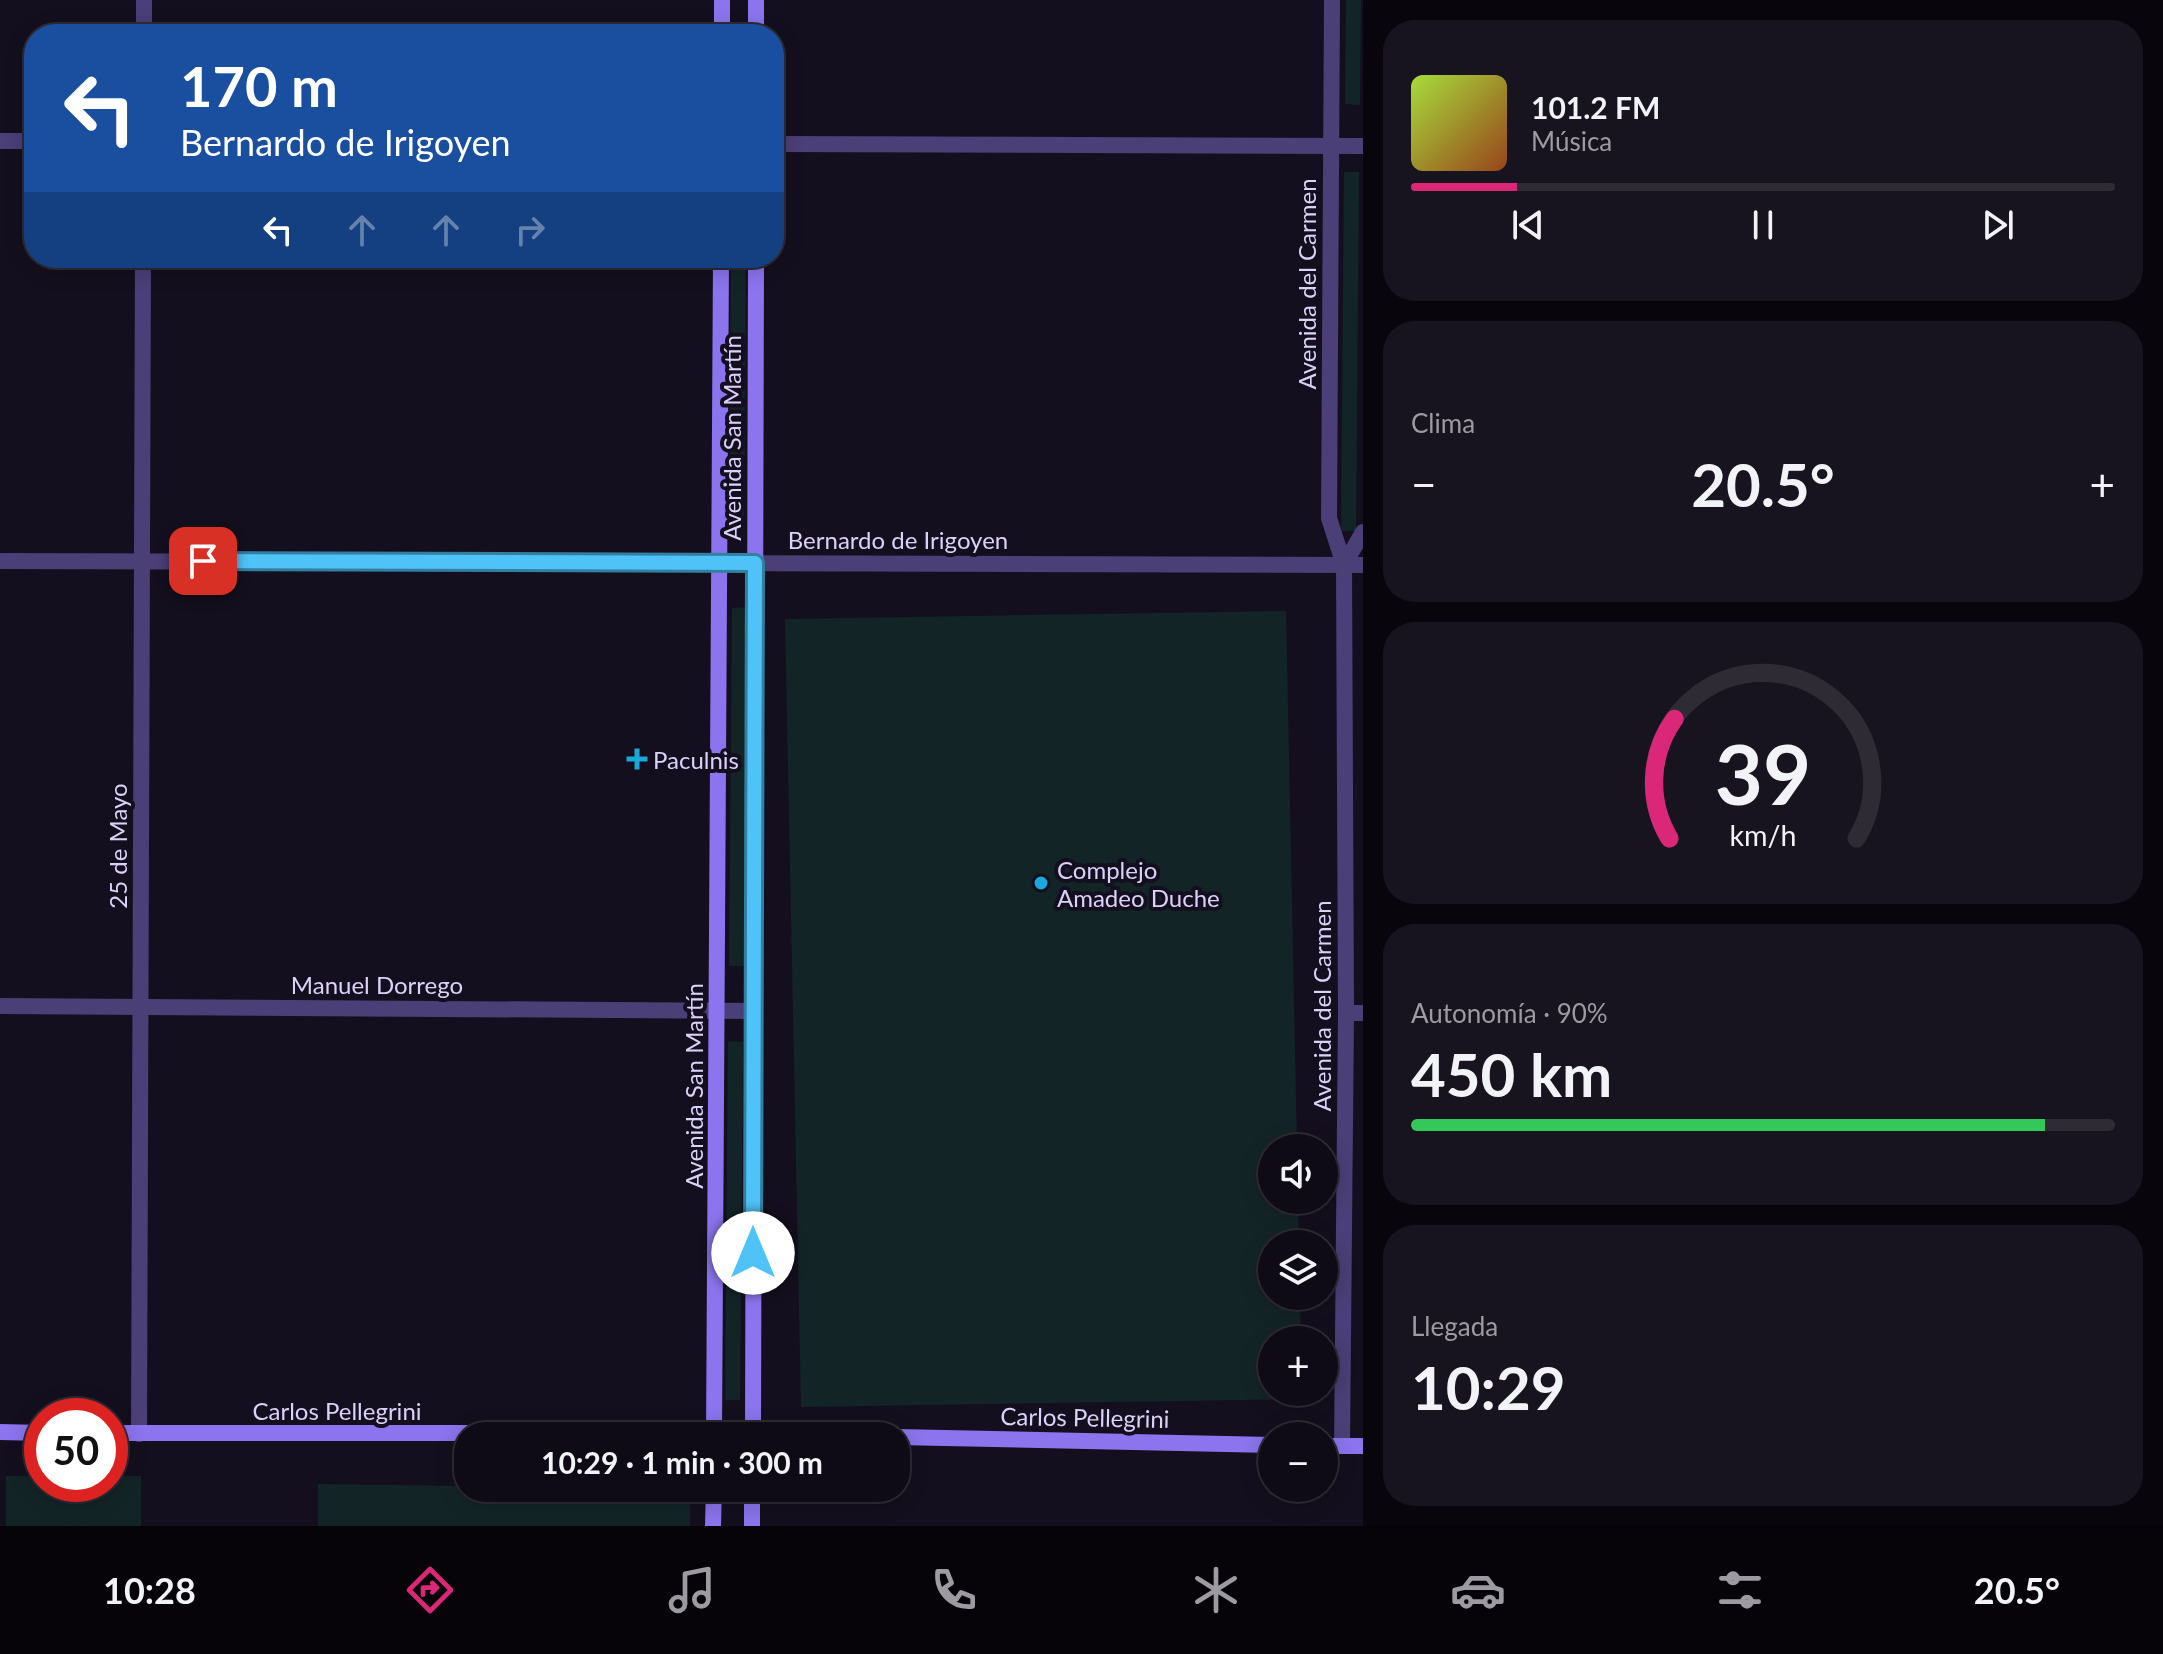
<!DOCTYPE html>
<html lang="es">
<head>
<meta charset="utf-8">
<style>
	body { margin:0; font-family:Lato,sans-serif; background:#18141f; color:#f1f3f6; height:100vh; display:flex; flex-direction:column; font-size:30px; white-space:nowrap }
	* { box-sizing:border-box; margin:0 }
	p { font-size:26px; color:#9b9ba1 }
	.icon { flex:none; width:44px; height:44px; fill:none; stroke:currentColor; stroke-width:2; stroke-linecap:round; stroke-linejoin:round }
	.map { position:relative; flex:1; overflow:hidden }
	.side { display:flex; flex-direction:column; gap:20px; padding:20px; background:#08060c; width:800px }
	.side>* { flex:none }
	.guide { position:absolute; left:24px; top:24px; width:760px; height:244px; border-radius:32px; box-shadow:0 4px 20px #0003,0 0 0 2px #2f2b35; background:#1a4fa0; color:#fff; overflow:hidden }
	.fabs { position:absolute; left:1258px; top:1134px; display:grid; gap:16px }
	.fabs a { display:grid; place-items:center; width:80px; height:80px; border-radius:50%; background:#0f0b16; box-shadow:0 4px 20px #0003,0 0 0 2px #2f2b35; font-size:40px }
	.speed { position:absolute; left:24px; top:1398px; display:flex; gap:16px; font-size:40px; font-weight:700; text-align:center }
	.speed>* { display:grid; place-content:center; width:104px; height:104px; border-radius:50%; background:#0f0b16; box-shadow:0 4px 20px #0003,0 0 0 2px #2f2b35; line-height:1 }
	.speed .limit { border:12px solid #d22; background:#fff; color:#111 }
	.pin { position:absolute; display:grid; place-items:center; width:68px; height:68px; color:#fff; margin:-34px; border-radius:16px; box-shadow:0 4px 12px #0006 }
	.me { position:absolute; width:88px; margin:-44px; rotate:0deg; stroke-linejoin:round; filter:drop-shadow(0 0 6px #0008) }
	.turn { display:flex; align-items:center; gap:28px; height:168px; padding:0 24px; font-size:36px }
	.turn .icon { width:104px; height:104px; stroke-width:2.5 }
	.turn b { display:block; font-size:56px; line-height:68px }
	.lanes { display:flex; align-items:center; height:76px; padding:0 24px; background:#0003; justify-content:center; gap:40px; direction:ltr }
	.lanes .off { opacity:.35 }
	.big { font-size:60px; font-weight:700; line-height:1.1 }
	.side .card { flex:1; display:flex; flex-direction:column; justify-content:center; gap:12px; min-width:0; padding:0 28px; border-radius:32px; background:#18141f }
	.side .dial { align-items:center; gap:0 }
	.dial svg { height:208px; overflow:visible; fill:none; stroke:#2f2b35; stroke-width:7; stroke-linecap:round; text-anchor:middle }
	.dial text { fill:#f1f3f6; stroke:none }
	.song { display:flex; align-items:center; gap:24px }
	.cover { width:96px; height:96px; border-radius:12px; background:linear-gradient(135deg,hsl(80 70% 55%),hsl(20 70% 35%)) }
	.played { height:8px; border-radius:4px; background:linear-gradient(90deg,#db2777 15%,#2f2b35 15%) }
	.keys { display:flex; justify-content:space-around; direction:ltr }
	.heat { display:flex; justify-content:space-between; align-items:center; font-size:44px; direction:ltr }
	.charge { height:12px; border-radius:6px; background:linear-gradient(90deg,#34c759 90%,#2f2b35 0) }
	.trip { position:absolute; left:454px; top:1422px; width:456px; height:80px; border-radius:32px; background:#0f0b16; box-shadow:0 4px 20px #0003,0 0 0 2px #2f2b35; font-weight:700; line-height:80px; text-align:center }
	.tabs { display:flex; height:128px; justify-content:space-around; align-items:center; background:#060409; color:#9b9ba1 }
	.tabs .icon { width:56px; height:56px }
	.tabs .current { color:#db2777 }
	.tabs b { font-size:36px; color:#f1f3f6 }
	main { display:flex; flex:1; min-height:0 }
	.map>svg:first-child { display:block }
</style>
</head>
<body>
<main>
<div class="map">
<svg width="1363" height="1526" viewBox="0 0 1363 1526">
	<rect width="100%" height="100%" fill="#140f1e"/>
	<!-- green -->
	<g fill="#132427">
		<polygon points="1346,0 1361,0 1360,105 1345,104"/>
		<polygon points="1344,172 1359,172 1356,531 1341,531"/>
		<polygon points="731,258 746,258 744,526 729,526"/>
		<polygon points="747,607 744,966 729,966 732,608"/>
		<polygon points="1286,611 1297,1148 1272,1148 1272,1200 1298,1200 1299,1244 1272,1244 1272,1296 1300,1296 1301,1340 1272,1340 1272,1392 1302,1392 1302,1399 801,1407 785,619"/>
		<polygon points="728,1041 743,1042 740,1400 725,1400"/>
		<polygon points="6,1476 42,1476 42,1484 110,1484 110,1476 141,1476 141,1526 6,1526"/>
		<polygon points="318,1484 468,1486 468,1488 690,1488 690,1526 318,1526"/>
	</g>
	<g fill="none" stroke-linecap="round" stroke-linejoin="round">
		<!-- minor -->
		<g stroke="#4b3f77" stroke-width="16">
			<polyline points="144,34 144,0"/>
			<polyline points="0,141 34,141"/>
			<polyline points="774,144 1363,146"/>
			<polyline points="0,561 1363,565"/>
			<polyline points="0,1006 754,1011"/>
			<polyline points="1346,1013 1363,1013"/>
			<polyline points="139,1434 143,258"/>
		</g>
		<!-- tertiary -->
		<g stroke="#4b3f77" stroke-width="16">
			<polyline points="1332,0 1329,518 1344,565 1346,1013 1342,1446"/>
			<polyline points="1344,565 1363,532"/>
		</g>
		<!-- secondary -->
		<g stroke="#8b74ed" stroke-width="16">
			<polyline points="756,0 756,34"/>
			<polyline points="722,34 722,0"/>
			<polyline points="0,1432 42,1433"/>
			<polyline points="110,1433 738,1433 852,1436"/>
			<polyline points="714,1436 721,258"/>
			<polyline points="753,1436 756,258"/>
			<polyline points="896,1437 1272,1445"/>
			<polyline points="1324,1446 1363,1446"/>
			<polyline points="713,1526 714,1488"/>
			<polyline points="752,1526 752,1488"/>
		</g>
	</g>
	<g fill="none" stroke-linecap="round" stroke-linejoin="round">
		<defs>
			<polyline id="route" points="203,561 755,563 753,1253"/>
		</defs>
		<!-- route casing -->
		<use href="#route" stroke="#337fa1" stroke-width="20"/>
		<!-- route -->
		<use href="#route" stroke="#4fc3f7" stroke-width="14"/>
	</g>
	<!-- markers -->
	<g fill="#1ca7db" stroke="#140f1e" stroke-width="3">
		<path d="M633 747h8v8h8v8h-8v8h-8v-8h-8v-8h8z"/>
		<circle cx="1041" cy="883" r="8"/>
	</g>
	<g text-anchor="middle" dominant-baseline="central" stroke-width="8" stroke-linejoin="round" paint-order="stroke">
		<!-- street labels -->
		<g font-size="24" fill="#dcd1f9" stroke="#140f1e">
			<text transform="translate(1306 284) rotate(-90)">Avenida del Carmen</text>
			<text transform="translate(731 438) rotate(-90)">Avenida San Martín</text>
			<text x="898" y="539">Bernardo de Irigoyen</text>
			<text transform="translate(117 846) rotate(-90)">25 de Mayo</text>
			<text x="377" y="984">Manuel Dorrego</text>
			<text transform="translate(1321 1006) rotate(-90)">Avenida del Carmen</text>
			<text transform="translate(693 1086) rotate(-90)">Avenida San Martín</text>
			<text x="337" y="1410">Carlos Pellegrini</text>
			<text transform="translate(1085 1417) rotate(1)">Carlos Pellegrini</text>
		</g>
		<!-- poi labels -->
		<g font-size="24" fill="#dcd1f9" stroke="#140f1e" text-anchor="start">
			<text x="653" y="759">Paculnis</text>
			<text x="1057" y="869">Complejo<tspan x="1057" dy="28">Amadeo Duche</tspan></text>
		</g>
	</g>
</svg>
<div class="fabs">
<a><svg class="icon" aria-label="sound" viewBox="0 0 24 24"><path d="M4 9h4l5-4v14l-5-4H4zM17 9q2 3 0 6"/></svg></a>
<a><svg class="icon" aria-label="layers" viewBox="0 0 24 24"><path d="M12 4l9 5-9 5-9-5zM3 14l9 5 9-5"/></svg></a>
<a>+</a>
<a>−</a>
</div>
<div class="speed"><div class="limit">50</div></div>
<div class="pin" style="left:203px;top:561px;background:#d93025"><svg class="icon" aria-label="arrive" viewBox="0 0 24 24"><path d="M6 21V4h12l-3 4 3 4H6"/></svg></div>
<svg class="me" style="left:753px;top:1253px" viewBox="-20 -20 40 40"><circle r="19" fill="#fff"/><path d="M0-13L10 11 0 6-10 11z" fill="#4fc3f7"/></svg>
<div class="trip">10:29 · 1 min · 300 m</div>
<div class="guide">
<div class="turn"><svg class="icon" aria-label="left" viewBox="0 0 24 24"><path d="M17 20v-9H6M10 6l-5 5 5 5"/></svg><div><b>170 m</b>Bernardo de Irigoyen</div></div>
<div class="lanes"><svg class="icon" aria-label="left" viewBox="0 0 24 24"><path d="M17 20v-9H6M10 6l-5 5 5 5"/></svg><svg class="icon off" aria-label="ahead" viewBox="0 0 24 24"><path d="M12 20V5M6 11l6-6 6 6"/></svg><svg class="icon off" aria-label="ahead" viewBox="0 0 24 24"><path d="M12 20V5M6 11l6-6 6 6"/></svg><svg class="icon off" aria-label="right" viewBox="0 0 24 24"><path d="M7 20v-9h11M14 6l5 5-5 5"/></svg></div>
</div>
</div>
<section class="side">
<div class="card">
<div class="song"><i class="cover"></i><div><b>101.2 FM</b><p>Música</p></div></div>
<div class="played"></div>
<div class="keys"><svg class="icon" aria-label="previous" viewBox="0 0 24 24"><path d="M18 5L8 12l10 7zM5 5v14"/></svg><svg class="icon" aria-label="pause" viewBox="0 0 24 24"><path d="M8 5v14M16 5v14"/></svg><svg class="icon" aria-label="next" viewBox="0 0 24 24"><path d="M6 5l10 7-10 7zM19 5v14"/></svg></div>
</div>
<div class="card"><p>Clima</p>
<div class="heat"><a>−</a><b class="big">20.5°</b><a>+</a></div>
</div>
<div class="card dial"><svg viewBox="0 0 100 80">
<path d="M14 69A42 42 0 1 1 86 69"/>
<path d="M14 69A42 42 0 0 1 16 23" stroke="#db2777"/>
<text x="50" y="56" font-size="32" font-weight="700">39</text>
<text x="50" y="72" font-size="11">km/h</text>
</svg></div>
<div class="card"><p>Autonomía · 90%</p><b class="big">450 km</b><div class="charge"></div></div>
<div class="card"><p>Llegada</p><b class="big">10:29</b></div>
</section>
</main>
<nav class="tabs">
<b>10:28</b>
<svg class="icon current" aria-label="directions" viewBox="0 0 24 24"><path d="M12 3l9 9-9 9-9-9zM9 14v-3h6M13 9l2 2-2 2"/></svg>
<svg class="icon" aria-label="music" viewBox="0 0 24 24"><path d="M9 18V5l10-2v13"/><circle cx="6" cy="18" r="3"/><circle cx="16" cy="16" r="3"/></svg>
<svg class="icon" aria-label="phone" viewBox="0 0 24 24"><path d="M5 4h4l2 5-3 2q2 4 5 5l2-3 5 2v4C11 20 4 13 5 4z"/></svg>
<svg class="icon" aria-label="climate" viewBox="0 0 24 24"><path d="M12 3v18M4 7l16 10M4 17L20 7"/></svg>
<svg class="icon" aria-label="car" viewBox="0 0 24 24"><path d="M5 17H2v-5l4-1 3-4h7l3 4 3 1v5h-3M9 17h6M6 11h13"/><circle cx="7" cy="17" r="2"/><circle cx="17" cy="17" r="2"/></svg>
<svg class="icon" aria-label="filters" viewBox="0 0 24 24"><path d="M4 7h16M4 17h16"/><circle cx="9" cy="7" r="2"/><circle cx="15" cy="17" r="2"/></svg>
<b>20.5°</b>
</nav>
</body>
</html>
